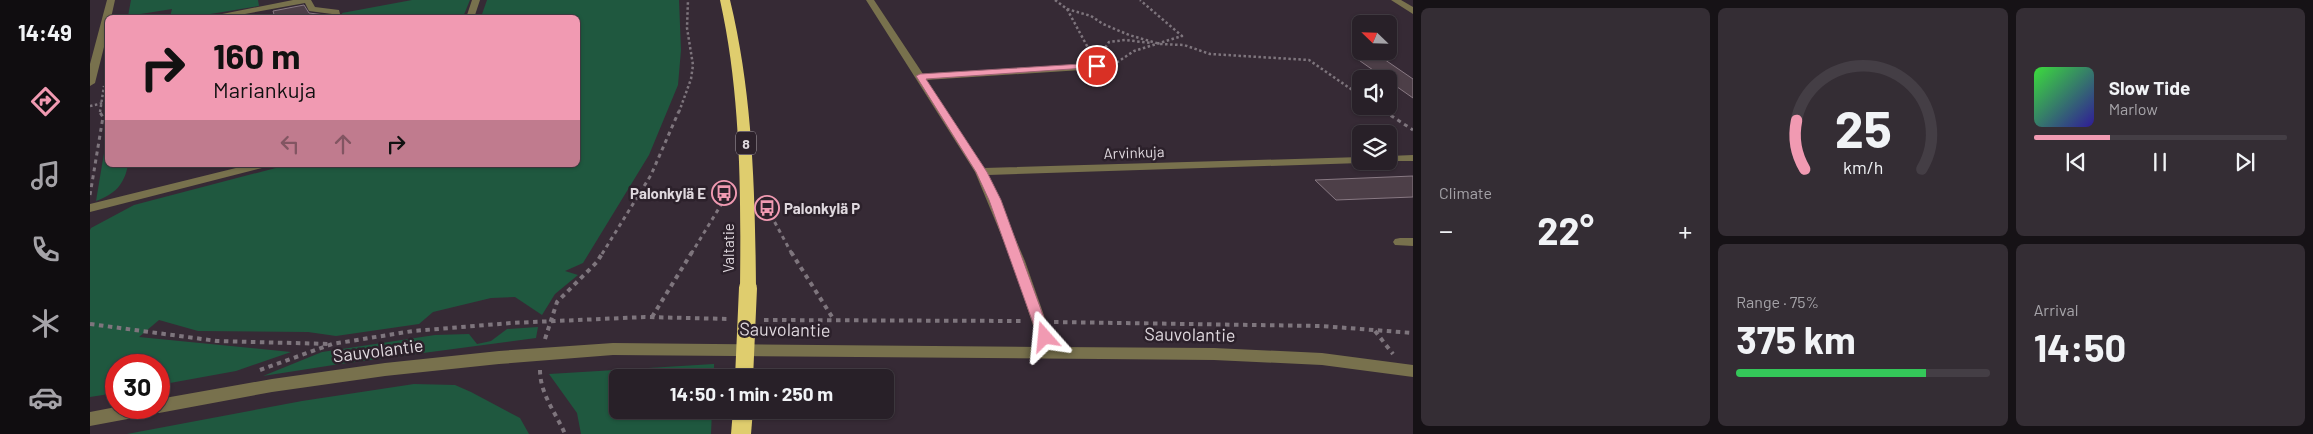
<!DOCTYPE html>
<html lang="en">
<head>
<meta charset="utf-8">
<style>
	body { margin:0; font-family:Barlow,sans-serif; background:#342d34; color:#f1f3f6; height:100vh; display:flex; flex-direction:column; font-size:19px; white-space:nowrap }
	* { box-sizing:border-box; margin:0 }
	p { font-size:16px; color:#a5a3a8 }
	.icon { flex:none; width:28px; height:28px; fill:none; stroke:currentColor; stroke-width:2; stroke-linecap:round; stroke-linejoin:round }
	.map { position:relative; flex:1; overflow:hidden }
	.sheet { display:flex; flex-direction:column; gap:8px; padding:8px; background:#161216; width:900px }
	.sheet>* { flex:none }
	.top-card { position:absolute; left:15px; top:15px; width:475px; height:152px; border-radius:8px; box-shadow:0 1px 4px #0004,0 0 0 1px #443e45; background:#f19ab2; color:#111; overflow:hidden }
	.needle { width:32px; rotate:293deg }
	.fabs { position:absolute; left:1262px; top:15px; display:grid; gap:10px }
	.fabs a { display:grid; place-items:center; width:45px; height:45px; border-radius:8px; background:#282028; box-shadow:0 1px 4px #0004,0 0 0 1px #443e45; font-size:25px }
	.speed { position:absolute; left:15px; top:354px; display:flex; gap:10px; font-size:25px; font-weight:700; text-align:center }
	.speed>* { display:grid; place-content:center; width:65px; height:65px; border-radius:50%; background:#282028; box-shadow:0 1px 4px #0004,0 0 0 1px #443e45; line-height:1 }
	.speed .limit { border:8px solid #d22; background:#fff; color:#111 }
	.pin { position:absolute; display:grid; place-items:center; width:42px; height:42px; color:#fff; margin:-21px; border:2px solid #fff; border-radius:50%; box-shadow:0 1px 5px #0007 }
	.me { position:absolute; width:55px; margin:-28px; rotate:342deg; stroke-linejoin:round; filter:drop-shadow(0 0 4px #0008) }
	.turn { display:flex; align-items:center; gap:18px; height:105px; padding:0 25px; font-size:22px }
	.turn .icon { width:65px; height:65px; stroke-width:2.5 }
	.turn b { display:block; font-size:35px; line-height:42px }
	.lanes { display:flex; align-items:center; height:48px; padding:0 25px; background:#0003; justify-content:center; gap:25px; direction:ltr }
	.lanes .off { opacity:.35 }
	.big { font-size:38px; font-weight:700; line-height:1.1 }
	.sheet .card { flex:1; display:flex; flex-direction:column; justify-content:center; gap:8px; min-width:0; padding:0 18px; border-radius:8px; background:#342d34 }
	.sheet .dial { align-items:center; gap:0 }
	.dial svg { height:130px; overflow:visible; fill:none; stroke:#443e45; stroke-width:7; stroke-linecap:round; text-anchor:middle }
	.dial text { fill:#f1f3f6; stroke:none }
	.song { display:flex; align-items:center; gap:15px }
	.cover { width:60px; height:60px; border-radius:8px; background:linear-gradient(135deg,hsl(120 70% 55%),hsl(250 70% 35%)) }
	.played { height:5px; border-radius:2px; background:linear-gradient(90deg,#f19ab2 30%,#443e45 30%) }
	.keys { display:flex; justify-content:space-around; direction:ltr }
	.heat { display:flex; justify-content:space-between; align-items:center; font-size:28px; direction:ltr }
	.charge { height:8px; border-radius:4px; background:linear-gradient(90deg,#34c759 75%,#443e45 0) }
	.sheet .tiles { flex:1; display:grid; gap:8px; grid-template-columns:repeat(3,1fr) }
	.card:first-child { grid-row:span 2 }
	.trip { position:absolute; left:519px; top:369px; width:285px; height:50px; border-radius:8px; background:#282028; box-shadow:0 1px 4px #0004,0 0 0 1px #443e45; font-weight:700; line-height:50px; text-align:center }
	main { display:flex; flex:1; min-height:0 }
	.tabs { display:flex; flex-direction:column; width:90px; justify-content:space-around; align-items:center; background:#100d10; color:#a5a3a8 }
	.tabs .icon { width:35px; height:35px }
	.tabs .active { color:#f19ab2 }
	.tabs b { font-size:22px; color:#f1f3f6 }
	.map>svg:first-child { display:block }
</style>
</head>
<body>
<main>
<nav class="tabs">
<b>14:49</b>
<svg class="icon active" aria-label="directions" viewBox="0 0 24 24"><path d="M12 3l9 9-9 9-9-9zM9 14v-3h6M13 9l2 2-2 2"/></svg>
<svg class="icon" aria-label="music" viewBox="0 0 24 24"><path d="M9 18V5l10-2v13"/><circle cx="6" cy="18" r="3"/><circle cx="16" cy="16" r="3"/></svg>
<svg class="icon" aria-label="phone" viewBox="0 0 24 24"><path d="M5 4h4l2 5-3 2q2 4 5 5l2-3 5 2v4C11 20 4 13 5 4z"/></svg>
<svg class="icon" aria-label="climate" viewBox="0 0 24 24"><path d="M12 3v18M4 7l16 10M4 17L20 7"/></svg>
<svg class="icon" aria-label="car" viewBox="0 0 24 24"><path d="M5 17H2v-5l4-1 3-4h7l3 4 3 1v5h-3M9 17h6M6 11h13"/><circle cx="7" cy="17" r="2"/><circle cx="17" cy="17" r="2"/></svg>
</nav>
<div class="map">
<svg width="1323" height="434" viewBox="0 0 1323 434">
	<rect width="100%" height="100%" fill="#362a35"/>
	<!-- green -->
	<g fill="#1f583f">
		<polygon points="41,0 168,0 169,6 102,17 80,17 82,9 38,16"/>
		<polygon points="322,0 380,0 373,17 253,18 252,13"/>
		<polygon points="397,0 589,0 591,50 588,85 559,155 493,263 475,271 488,275 465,294 452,315 425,297 401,298 343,312 329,324 246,336 218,332 108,331 69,320 49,337 201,352 146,371 69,385 69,365 26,365 26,393 0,397 0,230 1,228 44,205 197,165 488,165 488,18 391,17"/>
		<path d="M17,135L18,165H38C34,185 25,194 6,201Z"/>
		<polygon points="448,327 446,338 250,364 173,376 232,352 345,335 379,334 387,344 401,341 417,329"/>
		<polygon points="624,364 624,377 528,378 528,410 622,410 621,434 491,434 487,413 459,374"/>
		<polygon points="324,384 365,385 381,392 430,418 439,434 37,434 212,401"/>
	</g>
	<!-- building -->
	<g fill="#4d3f48" stroke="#887983">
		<polygon points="214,5 219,13 235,15 235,18 185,18 183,11"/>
		<polygon points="1288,55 1323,79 1323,98 1263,56"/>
		<polygon points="1323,176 1323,197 1246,200 1225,180"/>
	</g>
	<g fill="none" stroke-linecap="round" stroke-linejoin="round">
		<!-- path-far2 -->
		<g stroke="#7e757d" stroke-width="2.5" stroke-dasharray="2.5 2.5" stroke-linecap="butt">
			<polyline points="965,0 977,9 1003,57"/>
			<polyline points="977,9 1001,16 1013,24 1039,35 1070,44 1094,45 1120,54 1219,60 1271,96"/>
			<polyline points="1010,56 1019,42 1035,40 1061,43"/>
			<polyline points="1017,64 1026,63 1044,51 1092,36 1050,0"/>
			<polyline points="0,106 18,102"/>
			<polyline points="1287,106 1296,112"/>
			<polyline points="10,112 14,86"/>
			<polyline points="589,112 601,79 603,65 597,28 598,0"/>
		</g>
		<!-- path-far1 -->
		<g stroke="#7e757d" stroke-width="3" stroke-dasharray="4 4" stroke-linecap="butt">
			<polyline points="1294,111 1323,130"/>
			<polyline points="0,195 13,117 9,111"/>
			<polyline points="677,208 702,254"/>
			<polyline points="512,254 561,175 589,111"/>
			<polyline points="601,254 634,200 634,193"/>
		</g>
		<!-- path -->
		<g stroke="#7e757d" stroke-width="4" stroke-dasharray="4.5 4.5" stroke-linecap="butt">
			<polyline points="701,252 744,320"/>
			<polyline points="562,317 602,252"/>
			<polyline points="674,320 933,321"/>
			<polyline points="964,322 1231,326 1323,333"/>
			<polyline points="0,324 127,341 239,344"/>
			<polyline points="1285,331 1303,354"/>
			<polyline points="455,339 467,302 507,262 513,252"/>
			<polyline points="170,370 242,344 323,331 421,323 555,317 640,319"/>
			<path d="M450,370C450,394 466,413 475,434"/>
		</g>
		<!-- minor -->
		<g fill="#78714d" fill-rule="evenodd">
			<polygon points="17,0 25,0 21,18 18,18 18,31 5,83 0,86 0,64"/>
			<polygon points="203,0 221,0 225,7 249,10 251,18 243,18 242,14 219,11 215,3 133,18 112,18"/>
			<polygon points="382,0 390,0 384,18 376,18"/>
			<polygon points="776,0 784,0 833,74 1010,64 1012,66 1007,69 836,80 894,168 1271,157 1271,161 1276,161 1271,163 898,175 935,261 965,347 1124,348 1232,353 1323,365 1323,377 1232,365 1124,360 523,355 409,364 295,376 182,392 69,413 65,412 59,415 0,426 0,412 26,407 69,408 69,399 182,379 295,363 409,351 523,343 950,347 922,261 885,172"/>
			<polygon points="1301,0 1311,0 1323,7 1323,14"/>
			<polygon points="1323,155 1323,161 1295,161 1299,161 1299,156"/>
			<polygon points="158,165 178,165 176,167 0,212 0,204"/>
			<polygon points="1310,238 1323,238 1323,246 1305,245 1303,242 1305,239"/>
		</g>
		<!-- highway -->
		<g fill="#dfcd6e" fill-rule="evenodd">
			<path d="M630,0H640C663,95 665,191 666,288L664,292L658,294L652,292L650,288C651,191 651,95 630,0Z"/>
			<polygon points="643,410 663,410 661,434 641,434"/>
		</g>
		<!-- highway-bridge -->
		<polyline stroke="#dfcd6e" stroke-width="18" points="654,378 658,288"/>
	</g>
	<!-- route -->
	<polygon fill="#f19ab2" stroke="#9d6474" points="1007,63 1010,64 1010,67 836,79 897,172 911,200 961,337 959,341 950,341 948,337 899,200 886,172 826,76 830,74"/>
	<!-- icons -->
	<defs>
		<symbol id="bus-ring" viewBox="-11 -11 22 22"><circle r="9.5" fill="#2c212b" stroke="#f19ab2" stroke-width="1.5"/><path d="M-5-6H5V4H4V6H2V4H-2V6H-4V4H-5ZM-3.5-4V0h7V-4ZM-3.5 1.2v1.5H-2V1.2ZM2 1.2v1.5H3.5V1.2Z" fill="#f19ab2"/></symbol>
	</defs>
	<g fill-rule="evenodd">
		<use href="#bus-ring" x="620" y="179" width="28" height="28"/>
		<use href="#bus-ring" x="663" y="194" width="28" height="28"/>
	</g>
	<g text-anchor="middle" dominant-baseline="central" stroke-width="5" stroke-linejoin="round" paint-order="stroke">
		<!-- shield labels -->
		<rect fill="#2c212b" stroke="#a9a1a8" stroke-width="1" x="646" y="131.5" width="20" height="23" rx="4"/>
		<g font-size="14" font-weight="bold" fill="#dfd8de">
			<text x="656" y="143">8</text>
		</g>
		<!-- street labels -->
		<g font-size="15" fill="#dfd8de" stroke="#2c212b">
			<text transform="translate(1044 152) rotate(-2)">Arvinkuja</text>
			<text transform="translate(638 248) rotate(-90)">Valtatie</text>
		</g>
		<!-- poi labels -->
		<g font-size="15" font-weight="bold" fill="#dfd8de" stroke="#2c212b" text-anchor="end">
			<text x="616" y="193">Palonkylä E</text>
			<text x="694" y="208" text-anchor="start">Palonkylä P</text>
		</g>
		<!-- near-street labels -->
		<g font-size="18" fill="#dfd8de" stroke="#2c212b">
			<text transform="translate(695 329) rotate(1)">Sauvolantie</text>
			<text transform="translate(1100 334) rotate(1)">Sauvolantie</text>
			<text transform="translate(288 350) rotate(-7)">Sauvolantie</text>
		</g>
	</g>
</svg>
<div class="fabs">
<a><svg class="needle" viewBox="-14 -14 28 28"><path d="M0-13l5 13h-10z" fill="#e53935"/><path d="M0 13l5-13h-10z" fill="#a5a3a8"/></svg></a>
<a><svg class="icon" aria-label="sound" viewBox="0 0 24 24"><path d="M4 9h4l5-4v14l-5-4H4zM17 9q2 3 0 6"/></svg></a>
<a><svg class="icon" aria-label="layers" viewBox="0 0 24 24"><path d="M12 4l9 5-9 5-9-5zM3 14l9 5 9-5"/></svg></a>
</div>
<div class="speed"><div class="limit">30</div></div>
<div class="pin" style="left:1007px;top:66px;background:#d93025"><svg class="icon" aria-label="arrive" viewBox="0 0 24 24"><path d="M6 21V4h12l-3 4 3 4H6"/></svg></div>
<svg class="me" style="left:955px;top:337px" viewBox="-20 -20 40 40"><path d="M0-17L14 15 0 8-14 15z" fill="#f19ab2" stroke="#fff" stroke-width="4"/></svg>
<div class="trip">14:50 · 1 min · 250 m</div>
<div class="top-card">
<div class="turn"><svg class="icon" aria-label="right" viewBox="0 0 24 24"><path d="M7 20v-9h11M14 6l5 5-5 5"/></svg><div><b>160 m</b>Mariankuja</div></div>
<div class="lanes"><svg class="icon off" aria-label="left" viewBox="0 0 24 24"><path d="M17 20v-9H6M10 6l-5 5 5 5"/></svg><svg class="icon off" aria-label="ahead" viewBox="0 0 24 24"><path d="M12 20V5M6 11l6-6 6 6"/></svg><svg class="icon" aria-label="right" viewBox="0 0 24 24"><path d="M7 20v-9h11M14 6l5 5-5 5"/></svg></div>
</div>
</div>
<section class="sheet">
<div class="tiles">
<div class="card"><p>Climate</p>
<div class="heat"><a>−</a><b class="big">22°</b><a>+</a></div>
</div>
<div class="card dial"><svg viewBox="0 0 100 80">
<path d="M14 69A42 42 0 1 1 86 69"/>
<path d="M14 69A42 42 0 0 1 9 39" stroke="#f19ab2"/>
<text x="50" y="56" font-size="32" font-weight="700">25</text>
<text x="50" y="72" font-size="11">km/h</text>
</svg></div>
<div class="card">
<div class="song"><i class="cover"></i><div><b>Slow Tide</b><p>Marlow</p></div></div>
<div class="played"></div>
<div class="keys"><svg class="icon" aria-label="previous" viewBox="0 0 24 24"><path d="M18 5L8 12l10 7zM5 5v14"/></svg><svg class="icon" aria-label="pause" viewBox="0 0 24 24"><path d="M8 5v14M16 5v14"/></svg><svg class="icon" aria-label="next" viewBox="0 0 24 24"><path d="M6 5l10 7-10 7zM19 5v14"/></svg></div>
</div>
<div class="card"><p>Range · 75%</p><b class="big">375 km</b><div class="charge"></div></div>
<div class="card"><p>Arrival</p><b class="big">14:50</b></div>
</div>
</section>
</main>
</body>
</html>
